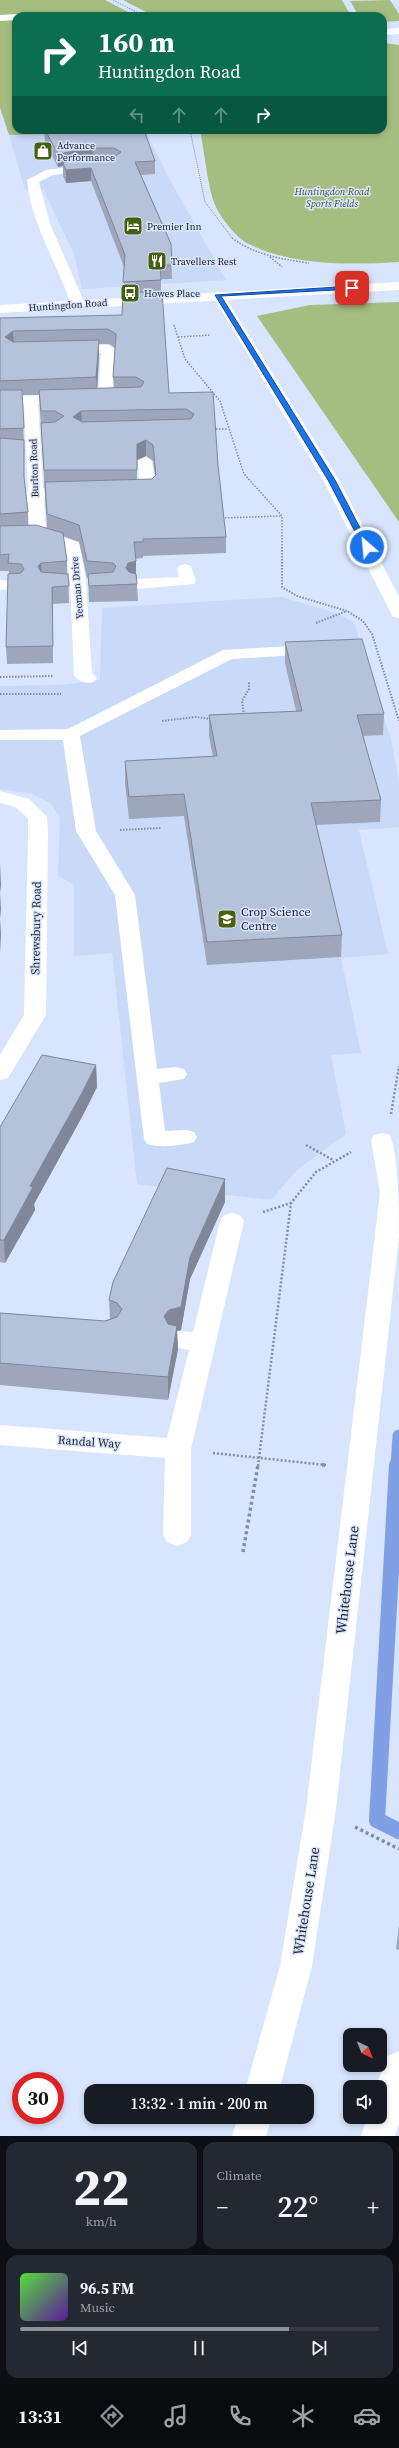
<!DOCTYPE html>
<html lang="en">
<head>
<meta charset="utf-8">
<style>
	body { margin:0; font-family:"Source Serif 4",serif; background:#242831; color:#f1f3f6; height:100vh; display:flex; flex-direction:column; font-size:15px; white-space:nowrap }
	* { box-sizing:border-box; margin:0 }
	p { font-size:13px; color:#9ea1a6 }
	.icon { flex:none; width:22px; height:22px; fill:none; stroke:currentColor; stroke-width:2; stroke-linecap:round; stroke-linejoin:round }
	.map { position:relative; height:2136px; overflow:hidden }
	.sheet { display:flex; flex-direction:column; gap:6px; padding:6px; background:#0d0f14; flex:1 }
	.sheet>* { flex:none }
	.top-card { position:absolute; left:12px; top:12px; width:375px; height:122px; border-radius:12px; box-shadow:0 2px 6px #0003; background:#0b6e4f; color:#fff; overflow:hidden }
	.needle { width:26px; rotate:137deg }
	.buttons { position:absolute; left:343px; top:2028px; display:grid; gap:8px }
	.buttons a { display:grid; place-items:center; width:44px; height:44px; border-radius:8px; background:#171b24; box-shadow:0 2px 6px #0003; font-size:20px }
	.speed { position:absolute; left:12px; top:2072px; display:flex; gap:8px; font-size:20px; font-weight:700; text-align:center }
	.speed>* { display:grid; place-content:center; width:52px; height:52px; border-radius:50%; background:#171b24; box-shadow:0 2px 6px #0003; line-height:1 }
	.speed .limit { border:6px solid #d22; background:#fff; color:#111 }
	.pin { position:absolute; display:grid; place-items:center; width:34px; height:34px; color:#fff; margin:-17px; border-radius:8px; box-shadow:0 2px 6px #0006 }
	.me { position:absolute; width:44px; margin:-22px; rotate:333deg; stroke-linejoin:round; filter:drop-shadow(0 0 3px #0008) }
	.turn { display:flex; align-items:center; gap:14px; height:84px; padding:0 20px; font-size:18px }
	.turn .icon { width:52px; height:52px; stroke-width:2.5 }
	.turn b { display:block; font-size:28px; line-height:34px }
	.lanes { display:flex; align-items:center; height:38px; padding:0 20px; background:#0003; justify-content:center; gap:20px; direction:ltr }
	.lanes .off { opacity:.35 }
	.big { font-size:30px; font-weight:600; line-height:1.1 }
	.sheet .card { flex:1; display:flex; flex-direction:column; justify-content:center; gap:6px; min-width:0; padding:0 14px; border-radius:12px; background:#242831 }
	.sheet .dial { align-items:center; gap:0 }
	.dial b { font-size:52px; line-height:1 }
	.song { display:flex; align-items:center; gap:12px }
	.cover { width:48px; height:48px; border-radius:6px; background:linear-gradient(135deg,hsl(110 70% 55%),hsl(270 70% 35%)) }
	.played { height:4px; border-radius:2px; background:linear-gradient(90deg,#8c9099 75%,#363941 75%) }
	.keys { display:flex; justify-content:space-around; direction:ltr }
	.heat { display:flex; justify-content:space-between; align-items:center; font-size:22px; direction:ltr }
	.sheet .tiles { flex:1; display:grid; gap:6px; grid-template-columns:1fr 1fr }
	.card:last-child { grid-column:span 2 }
	.trip { position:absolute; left:84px; top:2084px; width:230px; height:40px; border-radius:12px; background:#171b24; box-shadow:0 2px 6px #0003; font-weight:600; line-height:40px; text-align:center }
	.tab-bar { display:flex; height:64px; justify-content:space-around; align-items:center; background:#090b0e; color:#9ea1a6 }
	.tab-bar .icon { width:28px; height:28px }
	.tab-bar .selected { color:#8c9099 }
	.tab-bar b { font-size:18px; color:#f1f3f6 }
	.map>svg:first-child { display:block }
</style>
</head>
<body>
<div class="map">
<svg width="399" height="2136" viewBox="0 0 399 2136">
	<rect width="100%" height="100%" fill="#d9e5fe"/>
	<!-- built -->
	<g fill="#c9d9f8">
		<polygon points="102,130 145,130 170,180 226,280 82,289 74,254 43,189 25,190 9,135 103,133"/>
		<polygon points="282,597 339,614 354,623 391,739 399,782 399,827 359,830 388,954 341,958 361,1053 331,1055 346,1134 297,1170 271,1200 137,1184 112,953 74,956 74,885 58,876 60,817 51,804 33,794 0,789 0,686 60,685 100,680 102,608"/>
	</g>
	<!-- green -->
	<g fill="#a5bd81">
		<polygon points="0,0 105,0 136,16 0,16"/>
		<polygon points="123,0 342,0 351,16 154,16"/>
		<polygon points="390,0 399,14 399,21 383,22 383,16 359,16 350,1"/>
		<polygon points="16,19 16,130 102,130 103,133 9,135 0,108 0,20"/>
		<path d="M383,43L399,45V262C352,265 292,266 249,244C236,238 221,218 215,205C208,188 204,150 200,130H383Z"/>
		<polygon points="399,302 399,522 257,316 310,305"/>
	</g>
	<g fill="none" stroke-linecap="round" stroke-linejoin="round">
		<!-- stream-far1 -->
		<polyline stroke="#809fe4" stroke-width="13" points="397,1466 399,1436"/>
		<!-- stream -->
		<polyline stroke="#809fe4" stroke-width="16" points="397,1465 377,1820 399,1831"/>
		<!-- path-far4 -->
		<g stroke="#848d9e" stroke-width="1" stroke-dasharray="1 1" stroke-linecap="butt">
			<polyline points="113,0 144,16"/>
			<polyline points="190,130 205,202 233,239"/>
		</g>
		<!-- path-far3 -->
		<g stroke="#848d9e" stroke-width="1.5" stroke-dasharray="1.5 1.5" stroke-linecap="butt">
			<path d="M232,238C255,255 281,259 309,263"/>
			<polyline points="270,257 282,267"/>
			<polyline points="174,325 185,359 220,401 244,474 282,516 282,548"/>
			<polyline points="178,337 211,335"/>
			<polyline points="213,429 227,429"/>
			<polyline points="222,518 281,516"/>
		</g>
		<!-- path-far2 -->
		<g stroke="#848d9e" stroke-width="2" stroke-dasharray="1.5 1.5" stroke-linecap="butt">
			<polyline points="282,547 282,587 297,596 347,611 363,621 372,634 399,721"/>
			<polyline points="316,623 347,611"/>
			<polyline points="0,677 53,676"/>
			<polyline points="0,694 61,694"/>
			<polyline points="244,715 242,701 249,689 249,681"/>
			<polyline points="162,721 196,717 211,719"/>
			<polyline points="120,830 161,828"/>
		</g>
		<!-- path-far1 -->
		<g stroke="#848d9e" stroke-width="2.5" stroke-dasharray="2 2" stroke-linecap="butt">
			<polyline points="391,1114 399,1066"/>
			<polyline points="306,1145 333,1160"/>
			<polyline points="263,1212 291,1203"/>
			<polyline points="213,1453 326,1465"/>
			<polyline points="258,1466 291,1203 316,1172 351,1152"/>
		</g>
		<!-- path -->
		<g stroke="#848d9e" stroke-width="3.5" stroke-dasharray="3 3" stroke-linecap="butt">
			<polyline points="322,1465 326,1465"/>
			<polyline points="243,1552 258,1465"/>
			<polyline points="355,1827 399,1849"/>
		</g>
		<!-- minor -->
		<g fill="#fff" fill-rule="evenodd">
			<polygon points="16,14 20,16 16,16 16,20 0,21 0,15"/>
			<polygon points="399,28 399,34 383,35 383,29"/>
			<path d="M93,164L97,165V169L53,175L39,182L50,224L85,304L78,308L71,304C57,263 31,224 27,180L46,170Z"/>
			<polygon points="218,291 224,295 339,480 399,597 399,618 393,617 391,613 323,480 212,295"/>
			<polygon points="108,345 115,349 112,399 105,403 98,399 101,353 69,354 62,350 69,346"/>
			<path d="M68,395L73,396L75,399L73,402L38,404L43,488L75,487L83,492L75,497H44L46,532L78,542L80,545L86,582L92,673L97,678L94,682C86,684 79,682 74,675L70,582L65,548L37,540L0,541V531L30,530L26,493L28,491L24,404H0V396Z"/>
			<polygon points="145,457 152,461 155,491 147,496 124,494 121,491 124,488 139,486 138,461"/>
			<polygon points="185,564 191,566 196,581 194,584 136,589 130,587 128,584 130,581 136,579 179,577 177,569 179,566"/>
			<polygon points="0,580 22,582 24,585 22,588 0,590"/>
			<path d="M308,645L314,646L317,650L314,654L232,659L80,736L96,831L135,895L157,1069L176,1067L184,1069L187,1074L184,1079L159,1083L165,1131L186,1130L194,1132L197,1137L194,1142C180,1146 161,1148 147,1144L144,1139L115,895L76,831L63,740H0V730L68,729L223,650Z"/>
			<polygon points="0,791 29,799 47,817 48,834 46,1015 8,1078 0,1080 0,1055 24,1015 28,834 28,818 15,807 0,803"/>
			<path d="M382,1133L390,1135C399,1158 399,1209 399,1236L336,1809L312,1966L279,2091H245L280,1966L306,1809L380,1193L371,1140L374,1135Z"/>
			<polygon points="232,1213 240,1215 244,1221 191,1449 191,1535 187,1542 177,1546 167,1542 163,1535 165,1458 0,1445 0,1425 167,1438 189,1350 170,1346 166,1340 170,1334 179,1331 193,1332 220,1221 224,1215"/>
			<polygon points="399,2051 399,2123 395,2136 361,2136 367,2117 380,2117 380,2087 376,2087 387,2056"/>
			<polygon points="238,2117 272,2117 266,2136 232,2136"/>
		</g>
		<!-- major -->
		<polygon fill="#fff" fill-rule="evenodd" points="399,282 399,290 0,313 0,305"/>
	</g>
	<!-- wall -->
	<g fill="#9da6bb" fill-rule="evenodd">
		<path d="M44,130H144L155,161V174L141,175L171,244L172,279H161V291L169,393L213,392L218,465L226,537V553L143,556V558L135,559L136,573L137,584L138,601L89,602L88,578H87L79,542L63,536L67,561V574H68L69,603L53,604V663L7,664L6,647L9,571H0V321L122,315L124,293V267L91,181L66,183L63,176V166L58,167L45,142ZM99,344H109L115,348L113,377L114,388H97L99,355ZM22,395H39L47,528L28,525V512L24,484V444ZM146,456L153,461L155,476L152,479L137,480V460Z"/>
		<polygon points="285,642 384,714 383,735 363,736 381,800 380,822 316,825 342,935 341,957 207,965 184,816 129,819 125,783 125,761 213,757 209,736 209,715 296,711 285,663"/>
		<polygon points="96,1065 97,1087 83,1115 34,1204 35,1210 5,1263 0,1262 0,1127"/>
		<polygon points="225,1202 190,1279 181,1330 177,1331 178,1349 168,1400 0,1385 0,1313 105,1321 110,1320 109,1300"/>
		<polygon points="399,1925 399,1950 396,1949"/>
	</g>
	<!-- shaded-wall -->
	<g fill="#7f8799">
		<polygon points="93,148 93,162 63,163 63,166 58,167 58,154"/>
		<polygon points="91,168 91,181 66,183 66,170"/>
		<polygon points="13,331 14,346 5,337"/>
		<polygon points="99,340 99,355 97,393 96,377"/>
		<polygon points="81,411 82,426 73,417"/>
		<polygon points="146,440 146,456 137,460 137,486 137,444"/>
		<polygon points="136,561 136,578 129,580 127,585 126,568 128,563"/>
		<polygon points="41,563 42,580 38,566"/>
		<polygon points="52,587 53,604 53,663 53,646"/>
		<polygon points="0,864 1,885 0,893 1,909 0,919 1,934 0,953"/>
		<polygon points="96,1065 97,1087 83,1115 34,1204 35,1210 5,1263 4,1240 30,1186"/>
		<polygon points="225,1179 225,1202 190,1279 181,1330 177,1331 178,1349 168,1400 168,1377 170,1333 164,1316 190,1257"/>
	</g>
	<!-- building -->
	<g fill="#b6c1da" stroke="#7f8799" fill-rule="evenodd">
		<polygon points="45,130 144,130 155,161 135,162 171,244 172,265 160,265 161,280 123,282 125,255 91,168 66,170 63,163 72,160 114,157 121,152 114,148 93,148 58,154"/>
		<path d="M162,291L169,393L213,392L218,465L226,537L143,539V542H134L136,561L128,563L126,568L129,572L136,574L137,584L89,586L88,574L113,572L116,566L113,563L87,561L79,525L47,514L45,482L152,479L156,475L153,445L146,440L137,444V470H44L41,423L55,422L64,416L55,411H41L39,390L141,387L144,382L136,377H113L116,334L108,329L13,331L5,337L13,342L99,340L96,377L0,381V318L122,315L123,293ZM186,409L194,414L191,419L82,422L73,417L81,411Z"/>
		<polygon points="0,390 22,390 24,428 0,429"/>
		<polygon points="0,438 24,440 24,477 28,512 0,514"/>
		<polygon points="36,525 63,533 67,561 41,563 38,566 41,572 68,574 69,586 52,587 53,646 6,647 8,574 21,573 24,569 21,564 8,563 9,554 0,555 0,526"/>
		<polygon points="362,639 384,714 357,715 381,800 311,803 342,935 207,942 184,794 129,797 125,761 217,756 209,715 302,711 285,642"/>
		<polygon points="42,1055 96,1065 82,1093 30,1186 33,1187 4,1240 0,1240 0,1127"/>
		<polygon points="167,1168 225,1179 190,1257 181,1307 169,1310 164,1316 168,1324 177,1326 168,1377 0,1363 0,1313 105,1321 117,1317 122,1309 117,1303 109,1300 113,1282"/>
	</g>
	<!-- route -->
	<polygon fill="#1a73e8" stroke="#114b97" points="352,286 354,289 221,296 335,480 370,547 367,549 363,547 328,480 215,295"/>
	<!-- icons -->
	<defs>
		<symbol id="shop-square" viewBox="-11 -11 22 22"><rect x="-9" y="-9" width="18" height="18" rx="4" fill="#46600e" stroke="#d9e5fe"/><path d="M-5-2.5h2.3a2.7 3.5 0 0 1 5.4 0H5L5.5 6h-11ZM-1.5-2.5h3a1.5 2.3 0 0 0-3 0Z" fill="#fff"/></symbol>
		<symbol id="hotel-square" viewBox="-11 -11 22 22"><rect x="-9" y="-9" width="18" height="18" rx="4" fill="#46600e" stroke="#d9e5fe"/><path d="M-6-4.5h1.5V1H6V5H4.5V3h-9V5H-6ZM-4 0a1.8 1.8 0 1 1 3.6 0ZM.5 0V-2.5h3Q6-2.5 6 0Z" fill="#fff"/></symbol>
		<symbol id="restaurant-square" viewBox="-11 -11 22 22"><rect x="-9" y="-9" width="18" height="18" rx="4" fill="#46600e" stroke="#d9e5fe"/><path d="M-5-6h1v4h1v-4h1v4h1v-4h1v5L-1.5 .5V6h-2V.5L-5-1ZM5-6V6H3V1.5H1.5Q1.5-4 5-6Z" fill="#fff"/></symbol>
		<symbol id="bus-square" viewBox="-11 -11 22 22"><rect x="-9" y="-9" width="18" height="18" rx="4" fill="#46600e" stroke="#d9e5fe"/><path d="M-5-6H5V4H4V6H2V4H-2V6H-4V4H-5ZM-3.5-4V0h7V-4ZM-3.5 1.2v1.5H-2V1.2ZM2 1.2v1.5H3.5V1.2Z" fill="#fff"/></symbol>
		<symbol id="university-square" viewBox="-11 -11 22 22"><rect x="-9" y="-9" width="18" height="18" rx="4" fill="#46600e" stroke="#d9e5fe"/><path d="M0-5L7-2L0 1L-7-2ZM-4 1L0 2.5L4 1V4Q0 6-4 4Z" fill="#fff"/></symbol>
	</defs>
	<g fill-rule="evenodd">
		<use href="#shop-square" x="32" y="140" width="22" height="22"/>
		<use href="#hotel-square" x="122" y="215" width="22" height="22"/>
		<use href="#restaurant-square" x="146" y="250" width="22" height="22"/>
		<use href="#bus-square" x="119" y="282" width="22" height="22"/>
		<use href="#university-square" x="216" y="908" width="22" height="22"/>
	</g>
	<g text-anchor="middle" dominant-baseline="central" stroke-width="3" stroke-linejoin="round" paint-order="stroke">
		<!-- far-poi labels -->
		<g font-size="10" fill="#1d212a" stroke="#d9e5fe" text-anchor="start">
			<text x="57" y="145">Advance<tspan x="57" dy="12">Performance</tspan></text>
			<text x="147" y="226">Premier Inn</text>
			<text x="171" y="261">Travellers Rest</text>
			<text x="144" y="293">Howes Place</text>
		</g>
		<!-- far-park labels -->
		<g font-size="10" font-style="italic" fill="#42551f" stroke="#d9e5fe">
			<text x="332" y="191">Huntingdon Road<tspan x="332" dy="12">Sports Fields</tspan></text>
		</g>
		<!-- far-street labels -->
		<g font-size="10" fill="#1d212a" stroke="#d9e5fe">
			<text transform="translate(68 305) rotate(-4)">Huntingdon Road</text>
			<text transform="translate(34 468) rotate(-92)">Burlton Road</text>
			<text transform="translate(77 588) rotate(-95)">Yeoman Drive</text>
		</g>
		<!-- poi labels -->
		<g font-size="12" fill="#1d212a" stroke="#d9e5fe" text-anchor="start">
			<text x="241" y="912">Crop Science<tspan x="241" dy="14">Centre</tspan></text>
		</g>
		<!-- street labels -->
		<g font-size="12" fill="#1d212a" stroke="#d9e5fe">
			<text transform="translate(36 928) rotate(-89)">Shrewsbury Road</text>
			<text transform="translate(89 1442) rotate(4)">Randal Way</text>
		</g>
		<!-- near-street labels -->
		<g font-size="14" fill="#1d212a" stroke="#d9e5fe">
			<text transform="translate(347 1580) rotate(-83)">Whitehouse Lane</text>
			<text transform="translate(306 1901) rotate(-81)">Whitehouse Lane</text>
		</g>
	</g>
</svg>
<div class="buttons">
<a><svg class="needle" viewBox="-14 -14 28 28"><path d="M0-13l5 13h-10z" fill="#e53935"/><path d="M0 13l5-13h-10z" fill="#9ea1a6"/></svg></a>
<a><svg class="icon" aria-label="sound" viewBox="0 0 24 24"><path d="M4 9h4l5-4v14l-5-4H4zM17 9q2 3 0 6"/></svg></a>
</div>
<div class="speed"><div class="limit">30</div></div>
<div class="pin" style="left:352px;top:288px;background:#d93025"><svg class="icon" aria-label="arrive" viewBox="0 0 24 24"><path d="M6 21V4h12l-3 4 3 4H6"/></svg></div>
<svg class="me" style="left:367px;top:547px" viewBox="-20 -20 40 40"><circle r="17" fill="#1a73e8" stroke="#fff" stroke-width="3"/><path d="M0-11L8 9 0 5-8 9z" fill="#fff"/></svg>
<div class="trip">13:32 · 1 min · 200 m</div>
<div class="top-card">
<div class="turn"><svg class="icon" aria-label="right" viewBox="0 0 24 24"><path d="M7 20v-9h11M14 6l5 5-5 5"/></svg><div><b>160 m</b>Huntingdon Road</div></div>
<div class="lanes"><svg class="icon off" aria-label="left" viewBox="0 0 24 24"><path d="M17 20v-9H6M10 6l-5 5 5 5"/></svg><svg class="icon off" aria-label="ahead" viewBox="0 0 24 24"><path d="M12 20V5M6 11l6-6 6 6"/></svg><svg class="icon off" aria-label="ahead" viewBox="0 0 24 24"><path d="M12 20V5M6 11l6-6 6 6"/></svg><svg class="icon" aria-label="right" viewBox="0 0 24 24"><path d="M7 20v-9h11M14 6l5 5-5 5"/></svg></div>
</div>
</div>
<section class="sheet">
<div class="tiles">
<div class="card dial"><b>22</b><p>km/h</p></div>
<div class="card"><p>Climate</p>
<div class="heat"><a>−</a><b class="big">22°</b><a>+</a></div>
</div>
<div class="card">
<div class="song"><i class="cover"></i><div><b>96.5 FM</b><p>Music</p></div></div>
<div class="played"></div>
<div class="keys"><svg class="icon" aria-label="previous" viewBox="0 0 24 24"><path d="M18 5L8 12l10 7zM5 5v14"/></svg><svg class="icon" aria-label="pause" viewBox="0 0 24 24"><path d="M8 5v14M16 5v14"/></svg><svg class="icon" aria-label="next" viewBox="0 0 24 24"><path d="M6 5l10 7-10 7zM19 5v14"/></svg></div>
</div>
</div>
</section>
<nav class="tab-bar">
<b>13:31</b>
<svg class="icon selected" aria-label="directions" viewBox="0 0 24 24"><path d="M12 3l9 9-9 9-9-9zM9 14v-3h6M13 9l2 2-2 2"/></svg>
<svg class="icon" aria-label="music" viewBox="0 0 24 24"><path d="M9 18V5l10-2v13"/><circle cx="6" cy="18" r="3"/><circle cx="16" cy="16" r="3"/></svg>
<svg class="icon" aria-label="phone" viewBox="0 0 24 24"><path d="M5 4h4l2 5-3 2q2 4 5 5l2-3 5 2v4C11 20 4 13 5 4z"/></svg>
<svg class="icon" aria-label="climate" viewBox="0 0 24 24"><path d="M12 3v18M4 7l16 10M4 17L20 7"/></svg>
<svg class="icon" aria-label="car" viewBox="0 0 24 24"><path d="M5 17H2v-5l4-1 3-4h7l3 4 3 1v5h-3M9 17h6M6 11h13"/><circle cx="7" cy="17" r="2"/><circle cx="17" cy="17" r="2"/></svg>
</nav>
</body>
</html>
